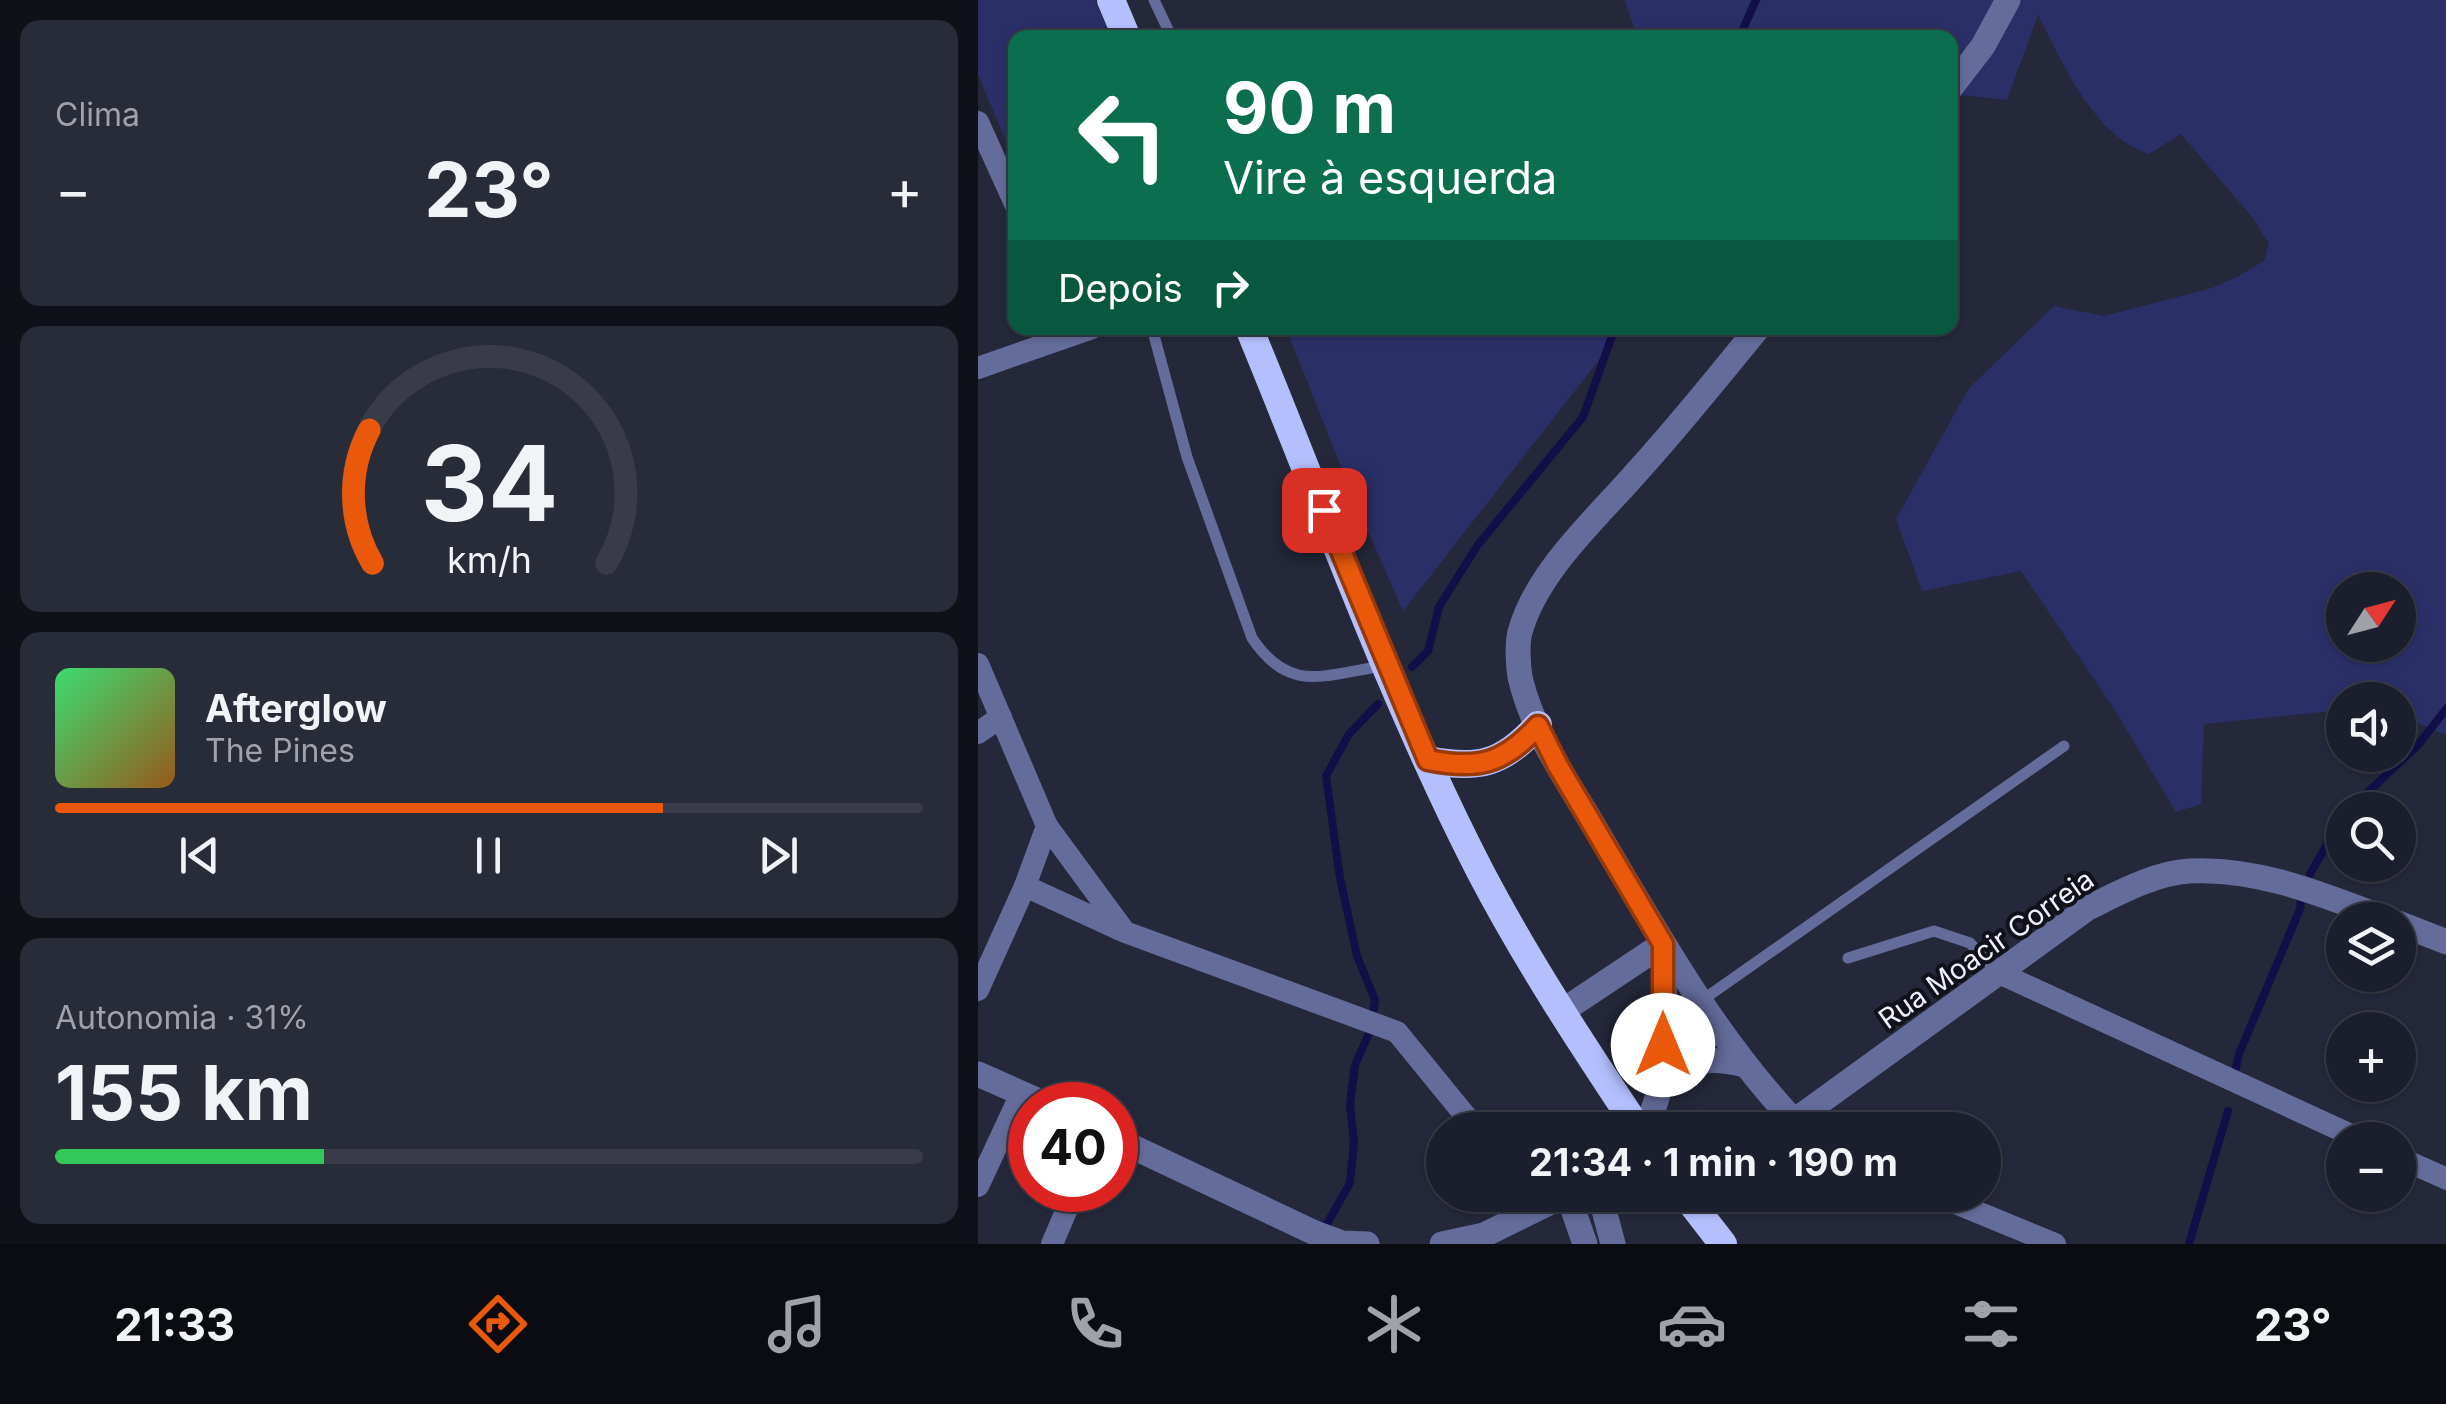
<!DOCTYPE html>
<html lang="pt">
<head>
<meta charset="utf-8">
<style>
	body { margin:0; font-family:Inter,sans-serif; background:#282b38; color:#f1f3f6; height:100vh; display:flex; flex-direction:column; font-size:38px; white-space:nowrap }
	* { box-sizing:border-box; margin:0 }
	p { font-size:32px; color:#a0a2a9 }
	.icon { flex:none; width:55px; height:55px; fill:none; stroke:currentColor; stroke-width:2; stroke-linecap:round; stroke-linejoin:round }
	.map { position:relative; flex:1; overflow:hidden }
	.drawer { display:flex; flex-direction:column; gap:20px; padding:20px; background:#0f1018; width:978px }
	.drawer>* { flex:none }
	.guide { position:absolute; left:30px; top:30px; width:950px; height:305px; border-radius:20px; box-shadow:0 2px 8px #0004,0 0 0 2px #393c48; background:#0b6e4f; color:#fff; overflow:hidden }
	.needle { width:65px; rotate:54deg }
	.controls { position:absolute; left:1348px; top:572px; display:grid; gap:20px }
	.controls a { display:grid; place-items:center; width:90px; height:90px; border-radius:50%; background:#1b1e2c; box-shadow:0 2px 8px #0004,0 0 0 2px #393c48; font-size:50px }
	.speed { position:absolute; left:30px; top:1082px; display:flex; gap:20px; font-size:50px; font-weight:700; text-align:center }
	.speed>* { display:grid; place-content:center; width:130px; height:130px; border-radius:50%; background:#1b1e2c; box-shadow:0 2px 8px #0004,0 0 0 2px #393c48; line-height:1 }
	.speed .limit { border:15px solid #d22; background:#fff; color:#111 }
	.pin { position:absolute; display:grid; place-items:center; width:85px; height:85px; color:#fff; margin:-42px; border-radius:20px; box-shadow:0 5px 15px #0006 }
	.me { position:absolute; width:110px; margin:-55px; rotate:0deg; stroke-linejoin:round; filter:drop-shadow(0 0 8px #0008) }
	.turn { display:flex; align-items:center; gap:35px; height:210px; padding:0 50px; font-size:45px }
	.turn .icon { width:130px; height:130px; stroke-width:2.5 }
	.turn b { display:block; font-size:70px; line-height:85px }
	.then { display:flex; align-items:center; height:95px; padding:0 50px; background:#0003; gap:20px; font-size:38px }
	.big { font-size:75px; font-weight:700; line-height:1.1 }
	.drawer .tile { flex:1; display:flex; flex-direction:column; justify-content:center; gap:15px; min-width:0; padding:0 35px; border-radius:20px; background:#282b38 }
	.drawer .dial { align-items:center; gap:0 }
	.dial svg { height:260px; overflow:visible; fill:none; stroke:#393c48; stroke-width:7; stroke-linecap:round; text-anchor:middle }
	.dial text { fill:#f1f3f6; stroke:none }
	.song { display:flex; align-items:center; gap:30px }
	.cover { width:120px; height:120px; border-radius:15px; background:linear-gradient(135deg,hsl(140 70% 55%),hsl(30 70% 35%)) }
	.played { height:10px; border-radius:5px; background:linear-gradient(90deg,#ea580c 70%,#393c48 70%) }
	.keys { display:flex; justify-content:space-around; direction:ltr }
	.heat { display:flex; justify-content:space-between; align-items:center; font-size:55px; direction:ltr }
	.charge { height:15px; border-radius:8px; background:linear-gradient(90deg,#34c759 31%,#393c48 0) }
	.trip { position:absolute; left:448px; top:1112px; width:575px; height:100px; border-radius:50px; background:#1b1e2c; box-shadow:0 2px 8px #0004,0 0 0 2px #393c48; font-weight:700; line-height:100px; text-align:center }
	.tabs { display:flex; height:160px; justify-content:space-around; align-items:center; background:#0b0c12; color:#a0a2a9 }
	.tabs .icon { width:70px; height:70px }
	.tabs .active { color:#ea580c }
	.tabs b { font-size:45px; color:#f1f3f6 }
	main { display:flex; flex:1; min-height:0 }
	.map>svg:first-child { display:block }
</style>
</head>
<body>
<main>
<section class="drawer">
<div class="tile"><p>Clima</p>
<div class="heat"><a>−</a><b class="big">23°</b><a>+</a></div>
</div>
<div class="tile dial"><svg viewBox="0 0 100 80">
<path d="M14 69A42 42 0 1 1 86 69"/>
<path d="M14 69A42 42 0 0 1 13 28" stroke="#ea580c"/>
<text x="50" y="56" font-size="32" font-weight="700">34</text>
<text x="50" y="72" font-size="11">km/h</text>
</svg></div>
<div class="tile">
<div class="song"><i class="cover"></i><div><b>Afterglow</b><p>The Pines</p></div></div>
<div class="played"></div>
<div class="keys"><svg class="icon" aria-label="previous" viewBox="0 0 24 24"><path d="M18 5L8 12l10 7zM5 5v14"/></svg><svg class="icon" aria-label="pause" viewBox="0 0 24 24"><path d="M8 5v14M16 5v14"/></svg><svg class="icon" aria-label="next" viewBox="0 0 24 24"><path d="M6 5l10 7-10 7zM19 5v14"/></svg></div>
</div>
<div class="tile"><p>Autonomia · 31%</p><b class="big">155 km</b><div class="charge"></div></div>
</section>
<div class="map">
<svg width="1469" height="1244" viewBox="0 0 1469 1244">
	<rect width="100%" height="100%" fill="#24283a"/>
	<!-- green -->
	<g fill="#2a2f67" fill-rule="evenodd">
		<polygon points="0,0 117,0 133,37 38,38 37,162 0,75"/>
		<path d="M647,0H1468V735L1420,715V700H1365V710L1226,724L1223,804L1198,812L1138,712L1043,571L944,591L918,519L991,388L1076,306L1126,316L1234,288L1259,277L1286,261L1291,243L1274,217L1203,134L1171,154C1116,136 1085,64 1060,15L1029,100L973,94L972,38L659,37ZM1365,590H1420V645H1365Z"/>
		<polygon points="308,328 646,328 425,611 377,502"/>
	</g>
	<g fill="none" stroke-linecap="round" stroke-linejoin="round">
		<!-- stream -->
		<g stroke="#110e48" stroke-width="8">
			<polyline points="761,38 778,0"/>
			<polyline points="434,667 450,651 461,607 499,546 605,417 637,328"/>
			<polyline points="1371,810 1440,745 1469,708"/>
			<polyline points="1332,874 1365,817"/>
			<polyline points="1258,1068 1261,1054 1322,909 1323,899"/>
			<polyline points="346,1229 372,1183 376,1143 372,1104 377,1065 393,1029 397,1000 379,956 362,878 348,776 371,734 400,704"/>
			<polyline points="1211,1244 1250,1111"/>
		</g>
		<!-- service -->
		<g stroke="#646c9b" stroke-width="11">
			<polyline points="176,0 194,38"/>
			<path d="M174,328L209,457L274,638C312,695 347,674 406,666"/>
			<polyline points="870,958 956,931 992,943 1019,972"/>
			<polyline points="723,1001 1086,746"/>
		</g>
		<!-- minor -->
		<g stroke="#646c9b" stroke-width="22">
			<polyline points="0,122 38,206"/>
			<polyline points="0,368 114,328"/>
			<polyline points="0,664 69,826 47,886 0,990"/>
			<polyline points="0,733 23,717"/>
			<polyline points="69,826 144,928"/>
			<polyline points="47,886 147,932 419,1032 499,1130"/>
			<polyline points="1019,972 1384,1140"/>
			<polyline points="1420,1157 1469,1179"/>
			<polyline points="0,1186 43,1094"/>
			<polyline points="958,1195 1077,1244"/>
			<polyline points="74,1244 97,1190"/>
		</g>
		<!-- tertiary -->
		<g stroke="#646c9b" stroke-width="25">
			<polyline points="972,89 1005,46 1030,0"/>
			<path d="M780,328C740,377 701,426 658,473C618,519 559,571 542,632C539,643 540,665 542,677C555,734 591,783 620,833C679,933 736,1036 816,1121L1110,908C1141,893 1177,873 1211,871C1281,867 1348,896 1412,920"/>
			<polyline points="1420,923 1469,942"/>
			<polyline points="583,1012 685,944"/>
			<polyline points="0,1074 70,1105"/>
			<path d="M685,1079C718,1060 729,1056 767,1065"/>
			<path d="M665,1130C697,1079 685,1003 685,944"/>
			<polyline points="138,1139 337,1233 364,1243 389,1244"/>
			<polyline points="590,1195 607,1244"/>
			<polyline points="622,1195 635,1244"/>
			<polyline points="464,1244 506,1235 587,1195"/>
		</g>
		<!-- trunk -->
		<g stroke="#b4c0fe" stroke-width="28">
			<polyline points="133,0 149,38"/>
			<path d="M271,328C346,509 412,696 502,871C549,961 605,1046 661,1130"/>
			<path d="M450,760C500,770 525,764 560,725"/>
			<polyline points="707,1195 745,1244"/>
		</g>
	</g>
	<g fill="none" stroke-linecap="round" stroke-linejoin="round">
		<defs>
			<path id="route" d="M346,510L450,760C500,770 525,764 560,726L580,766L685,944V1045"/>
		</defs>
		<!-- route casing -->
		<use href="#route" stroke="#983908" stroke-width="25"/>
		<!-- route -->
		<use href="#route" stroke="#ea580c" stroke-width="18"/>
	</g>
	<g text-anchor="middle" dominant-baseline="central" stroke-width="8" stroke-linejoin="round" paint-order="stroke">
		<!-- street labels -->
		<g font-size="28" fill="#eff1fe" stroke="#101119">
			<text transform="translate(1008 949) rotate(-35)">Rua Moacir Correia</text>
		</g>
	</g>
</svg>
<div class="controls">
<a><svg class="needle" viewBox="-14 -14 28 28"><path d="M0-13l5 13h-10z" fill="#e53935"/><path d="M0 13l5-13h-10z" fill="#a0a2a9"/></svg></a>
<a><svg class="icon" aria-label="sound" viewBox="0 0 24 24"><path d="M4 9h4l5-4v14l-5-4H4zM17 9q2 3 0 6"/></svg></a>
<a><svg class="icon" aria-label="search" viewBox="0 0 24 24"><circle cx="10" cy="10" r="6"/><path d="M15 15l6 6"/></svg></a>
<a><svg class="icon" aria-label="layers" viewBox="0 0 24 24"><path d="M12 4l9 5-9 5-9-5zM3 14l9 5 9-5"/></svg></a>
<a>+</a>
<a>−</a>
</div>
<div class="speed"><div class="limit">40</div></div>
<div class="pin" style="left:346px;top:510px;background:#d93025"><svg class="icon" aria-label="arrive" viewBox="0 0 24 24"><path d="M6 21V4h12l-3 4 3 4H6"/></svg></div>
<svg class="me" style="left:685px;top:1045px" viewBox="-20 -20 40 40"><circle r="19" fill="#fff"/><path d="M0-13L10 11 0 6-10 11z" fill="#ea580c"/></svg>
<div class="trip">21:34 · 1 min · 190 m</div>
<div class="guide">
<div class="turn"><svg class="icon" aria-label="left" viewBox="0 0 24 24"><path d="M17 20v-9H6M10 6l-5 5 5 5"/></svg><div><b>90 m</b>Vire à esquerda</div></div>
<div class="then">Depois<svg class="icon" aria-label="right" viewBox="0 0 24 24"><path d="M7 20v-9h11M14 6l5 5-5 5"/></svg></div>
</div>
</div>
</main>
<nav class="tabs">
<b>21:33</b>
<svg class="icon active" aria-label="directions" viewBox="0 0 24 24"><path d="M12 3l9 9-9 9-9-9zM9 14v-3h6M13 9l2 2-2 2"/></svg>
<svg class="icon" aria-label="music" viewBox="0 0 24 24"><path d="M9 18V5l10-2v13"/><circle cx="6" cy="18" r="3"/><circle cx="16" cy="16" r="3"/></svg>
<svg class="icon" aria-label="phone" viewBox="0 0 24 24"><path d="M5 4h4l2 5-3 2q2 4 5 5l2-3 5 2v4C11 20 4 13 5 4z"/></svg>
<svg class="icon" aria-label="climate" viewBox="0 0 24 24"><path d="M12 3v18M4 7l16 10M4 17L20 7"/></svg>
<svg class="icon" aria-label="car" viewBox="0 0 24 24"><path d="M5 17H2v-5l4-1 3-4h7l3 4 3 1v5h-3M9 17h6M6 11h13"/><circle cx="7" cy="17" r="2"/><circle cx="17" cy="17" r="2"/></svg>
<svg class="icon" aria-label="filters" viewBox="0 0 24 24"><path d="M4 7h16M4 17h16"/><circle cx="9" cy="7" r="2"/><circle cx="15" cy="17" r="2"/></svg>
<b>23°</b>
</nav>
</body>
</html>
